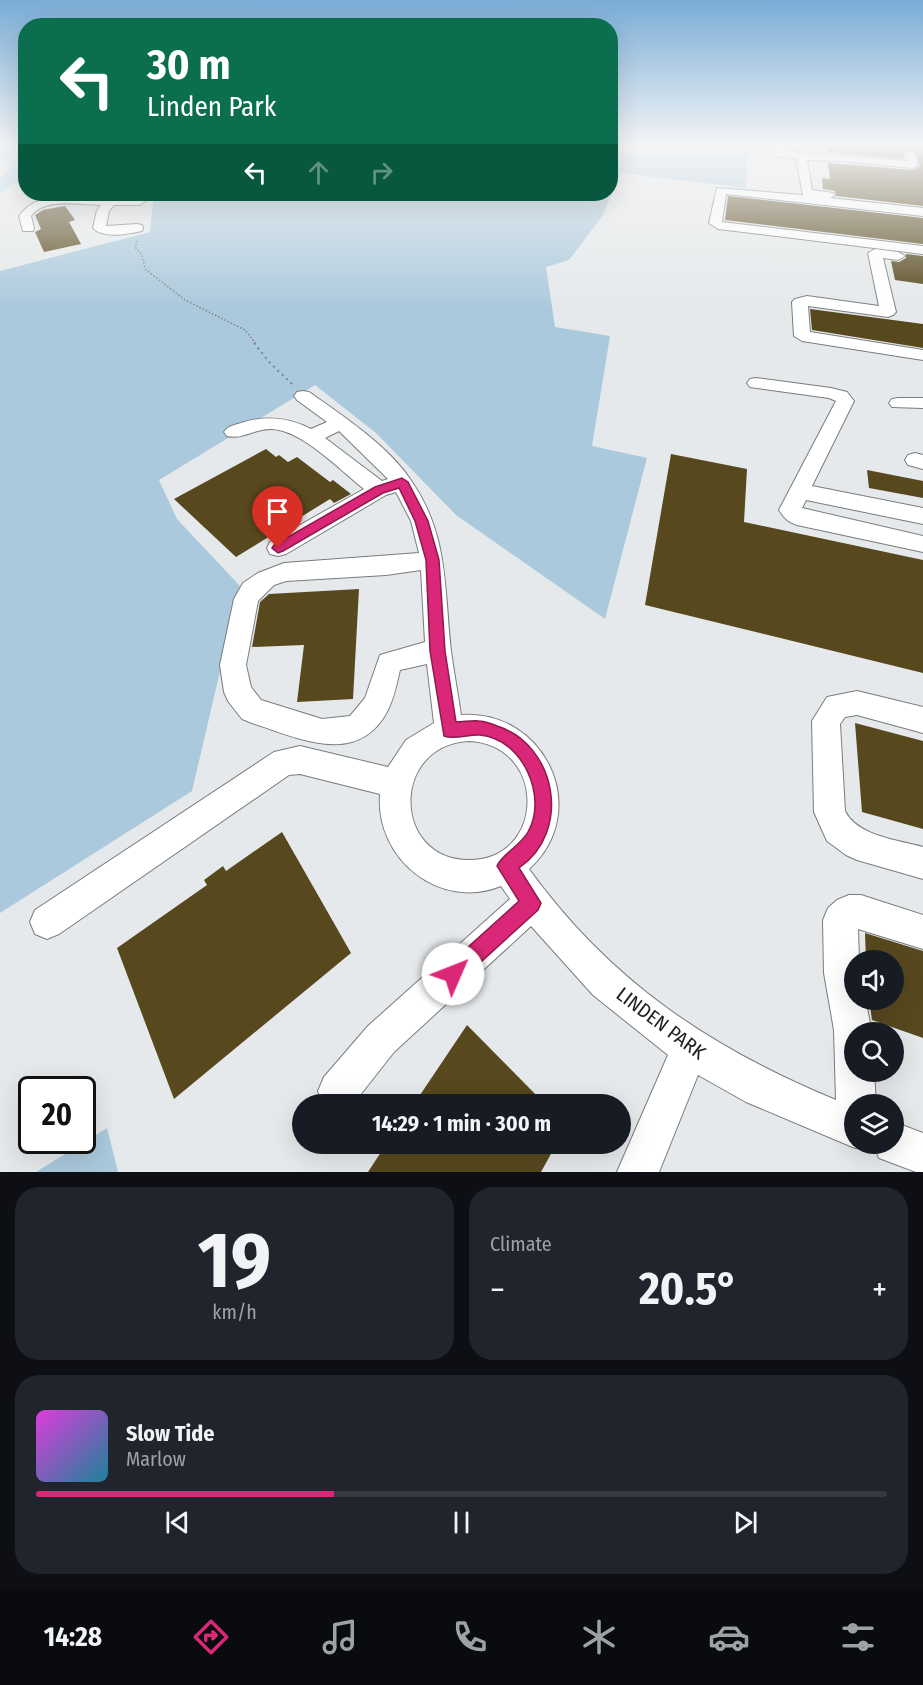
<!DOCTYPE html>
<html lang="en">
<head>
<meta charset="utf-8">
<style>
	body { margin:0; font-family:"Fira Sans Condensed",sans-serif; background:#20242c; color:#f1f3f6; height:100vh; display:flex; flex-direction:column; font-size:22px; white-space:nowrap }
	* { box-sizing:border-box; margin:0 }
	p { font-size:20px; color:#9ea1a6 }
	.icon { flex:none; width:33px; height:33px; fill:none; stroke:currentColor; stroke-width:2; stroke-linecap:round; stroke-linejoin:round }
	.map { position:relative; height:1172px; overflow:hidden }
	.sheet { display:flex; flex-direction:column; gap:15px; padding:15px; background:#0d0f14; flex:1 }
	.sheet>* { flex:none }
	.top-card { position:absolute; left:18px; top:18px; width:600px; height:183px; border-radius:24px; box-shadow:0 6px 24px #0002; background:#0b6e4f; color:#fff; overflow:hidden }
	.fabs { position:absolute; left:844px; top:950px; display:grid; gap:12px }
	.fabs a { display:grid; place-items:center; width:60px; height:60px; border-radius:50%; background:#171b24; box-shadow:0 6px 24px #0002; font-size:30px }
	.speed { position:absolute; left:18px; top:1076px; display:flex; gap:12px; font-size:30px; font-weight:700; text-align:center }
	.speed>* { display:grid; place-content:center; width:78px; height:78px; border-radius:50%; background:#171b24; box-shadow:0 6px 24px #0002; line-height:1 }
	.speed .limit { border:3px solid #111; border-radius:9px; background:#fff; color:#111 }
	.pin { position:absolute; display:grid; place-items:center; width:51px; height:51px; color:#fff; margin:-62px -26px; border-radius:50% 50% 50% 0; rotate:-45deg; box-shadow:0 0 6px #0007 }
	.pin .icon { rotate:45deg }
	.me { position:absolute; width:66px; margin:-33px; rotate:46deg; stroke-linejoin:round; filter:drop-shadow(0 0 4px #0008) }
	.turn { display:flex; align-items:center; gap:21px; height:126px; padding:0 30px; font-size:27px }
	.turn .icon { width:78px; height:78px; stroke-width:2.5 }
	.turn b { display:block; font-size:42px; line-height:51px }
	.lanes { display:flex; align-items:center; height:57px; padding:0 30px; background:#0003; justify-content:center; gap:30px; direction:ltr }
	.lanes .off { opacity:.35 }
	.big { font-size:45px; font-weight:700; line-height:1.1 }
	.sheet .card { flex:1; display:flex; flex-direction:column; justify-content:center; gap:9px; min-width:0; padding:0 21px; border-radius:24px; background:#20242c }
	.sheet .dial { align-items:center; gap:0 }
	.dial b { font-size:78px; line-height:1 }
	.song { display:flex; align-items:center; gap:18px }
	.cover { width:72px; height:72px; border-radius:9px; background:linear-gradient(135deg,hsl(300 70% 55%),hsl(190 70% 35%)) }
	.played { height:6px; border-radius:3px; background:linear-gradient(90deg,#db2777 35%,#363941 35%) }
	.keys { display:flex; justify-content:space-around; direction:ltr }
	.heat { display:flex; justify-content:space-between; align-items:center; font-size:33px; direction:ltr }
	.sheet .tiles { flex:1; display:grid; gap:15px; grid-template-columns:1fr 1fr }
	.card:last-child { grid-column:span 2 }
	.trip { position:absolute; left:292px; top:1094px; width:339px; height:60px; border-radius:30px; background:#171b24; box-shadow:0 6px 24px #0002; font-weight:700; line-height:60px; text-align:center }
	.tabs { display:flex; height:96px; justify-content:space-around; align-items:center; background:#090b0e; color:#9ea1a6 }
	.tabs .icon { width:42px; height:42px }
	.tabs .current { color:#db2777 }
	.tabs b { font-size:27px; color:#f1f3f6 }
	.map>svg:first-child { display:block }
</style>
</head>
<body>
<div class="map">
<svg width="923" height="1172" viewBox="0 0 923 1172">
	<rect width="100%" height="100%" fill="#e6e9eb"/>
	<!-- green -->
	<g fill="#abc9dc">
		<polygon points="611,145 748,146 746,188 621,173 603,215 569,260 546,267 555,327 610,336 592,446 647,458 605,619 456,515 376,433 315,385 159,480 177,519 240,586 192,791 0,913 0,271 150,232 154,194 610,194"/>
		<polygon points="107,1128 118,1172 36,1172"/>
	</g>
	<!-- building -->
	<g fill="#57481e">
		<polygon points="826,145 923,145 923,206 836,196 835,191 823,189 822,178 830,179 828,163 913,170 920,166 915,150 904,150 904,159 827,152"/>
		<polygon points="728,196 923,218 923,244 725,220"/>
		<polygon points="65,206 75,220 69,222 81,244 44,252 35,232 41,229 35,215 43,210"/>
		<polygon points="906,254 923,256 923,284 895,280 891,261 899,262 906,258"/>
		<polygon points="810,309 923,324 923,348 812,330"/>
		<polygon points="266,449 276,457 279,455 288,462 297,457 330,482 333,480 351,494 334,503 330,499 236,557 174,499"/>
		<polygon points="671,454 747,469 744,522 923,560 923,673 645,605"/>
		<polygon points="867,470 923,481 923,498 869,488"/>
		<polygon points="359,589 353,699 297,702 304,645 252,647 260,602 269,594"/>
		<polygon points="855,723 923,741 923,829 862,812"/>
		<polygon points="282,832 351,953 174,1099 117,948 207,885 204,880 223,866 226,871"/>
		<polygon points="865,933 923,951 923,1038 872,1020 869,999 894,999 894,960 866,960"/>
		<polygon points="467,1025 545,1104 414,1104"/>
		<polygon points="387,1143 557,1143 541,1172 368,1172"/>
	</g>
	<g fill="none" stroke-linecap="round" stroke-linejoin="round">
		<defs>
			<g id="minor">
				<polygon points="773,145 783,145 784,151 907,161 906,152 914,152 918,165 913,168 841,161 807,160 812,190 833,193 835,195 830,198 923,208 923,216 726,194 722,222 923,246 923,254 718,229 709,223 717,188 803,195 796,159 775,156"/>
				<path d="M111,194H123L120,197H140L146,201L140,205H114L109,211L106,226L137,224L142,225L143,228L142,231C127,234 104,239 93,228L97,210L101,205C81,205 44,197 31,216L34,228L33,231H23L19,216C38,189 78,197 108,197Z"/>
				<polygon points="875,249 898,252 905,256 898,260 883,258 896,312 893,315 888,317 808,306 810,332 923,350 923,360 802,341 794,336 792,302 795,299 807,296 879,306 868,253"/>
				<path d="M756,378L831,388L847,392L854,401L812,486L923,508V524L806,500L802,508L923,536V552L797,525C788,522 784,518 779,510L836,401L829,398L750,387L747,383L750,379Z"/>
				<path d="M303,391L309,392C342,415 388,446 410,479C449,534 444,588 451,651C454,673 458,694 461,715C545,709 593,811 529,869C610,981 710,1048 836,1100L834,1030L824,973L823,920L828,908L837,900L849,895H861L923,915V949L858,929L859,960H855V999H865L872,1032H855V1071H874L876,1104H855V1143H868L855,1148L746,1102L698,1075L659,1172H617L668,1055L593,995L531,926L394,1052L353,1104H323L318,1091L324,1077L368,1026L510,899L501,886C440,911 375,859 380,794L300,774L289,775L59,934L47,939L35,934L30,922L35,910L274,752L300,746L388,767L406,740L434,723L427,664L400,670C397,683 394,698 388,710C358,768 299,738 252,723L242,719L228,701L224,692L220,665L234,599L243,583L258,573L284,563L419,553L411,521L396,492L386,495L286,554L278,556L270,554L267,548L270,542L364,489C341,471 302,430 272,429C256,428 242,440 227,436L224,432C228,426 234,425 241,423C266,415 288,417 311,429L327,422L297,400L294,396L297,392ZM339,431L388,479L382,481L325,438ZM421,570L425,642L380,655L365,698L350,716L322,719L261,700L251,687L246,665L258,601L274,585L286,581L386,575ZM469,741C548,745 546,860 469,860C392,860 390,745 469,741Z"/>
				<polygon points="898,398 923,398 923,408 892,407 889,403 892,399"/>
				<polygon points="915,453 923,455 923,469 908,465 905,460 908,455"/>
				<path d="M857,691L923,707V733L857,715L845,717L840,724L845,811C857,836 898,840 923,847V879L857,860L846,855L827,841L814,812L812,721L827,697Z"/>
				<polygon points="894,1122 923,1133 923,1172 916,1172 879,1158 873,1143 894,1143"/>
			</g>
			<g id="major">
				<polygon points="4,145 19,145 5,159 0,160 0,149"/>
				<polygon points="26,160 26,172 5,190 0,192 0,179 21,161"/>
			</g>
		</defs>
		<!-- minor casing -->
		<use href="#minor" stroke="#797c7d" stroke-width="2"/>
		<!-- major casing -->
		<use href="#major" stroke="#c5c5c6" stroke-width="1"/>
		<!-- path-far1 -->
		<polyline stroke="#808283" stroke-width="1.5" stroke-dasharray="1.5 2" stroke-linecap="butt" points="137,241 135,247 142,255 145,269 185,300 245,330 256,344"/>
		<!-- path -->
		<polyline stroke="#808283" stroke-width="2" stroke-dasharray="2 4" stroke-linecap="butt" points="254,343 269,362 294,386"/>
		<!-- minor -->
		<use href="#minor" fill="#fff" fill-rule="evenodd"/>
		<!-- major -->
		<use href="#major" fill="#addaf5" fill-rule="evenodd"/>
	</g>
	<!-- sky -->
	<linearGradient id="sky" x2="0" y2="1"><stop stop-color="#79acd6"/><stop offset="0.47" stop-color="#f4f5f6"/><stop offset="1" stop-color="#f4f5f6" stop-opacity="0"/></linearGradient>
	<rect width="923" height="309" fill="url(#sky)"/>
	<!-- route -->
	<path fill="#db2777" stroke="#8e194d" stroke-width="1.5" d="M402,478L408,482L428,521L439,560L445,651L456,722C464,722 472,720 479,721C485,721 492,724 497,726C557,745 572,832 519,868L541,903L538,910L460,981L453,984L446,981L443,974L446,967L519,901L497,866C502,854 520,846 528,832C548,797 523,739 480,735C468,734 455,740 444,736L430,651L426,560L415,521L399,488L383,493L283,551L278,553L272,548L274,545L375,487Z"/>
	<g text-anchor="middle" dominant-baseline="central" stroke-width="6" stroke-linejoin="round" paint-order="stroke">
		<!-- near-street labels -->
		<g font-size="20" fill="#202122" stroke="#fff">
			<text transform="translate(661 1023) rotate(37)">LINDEN PARK</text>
		</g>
	</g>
</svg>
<div class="fabs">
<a><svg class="icon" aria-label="sound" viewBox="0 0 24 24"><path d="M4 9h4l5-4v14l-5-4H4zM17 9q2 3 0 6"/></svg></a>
<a><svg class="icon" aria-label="search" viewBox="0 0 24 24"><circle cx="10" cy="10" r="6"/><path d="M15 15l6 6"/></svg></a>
<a><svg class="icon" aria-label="layers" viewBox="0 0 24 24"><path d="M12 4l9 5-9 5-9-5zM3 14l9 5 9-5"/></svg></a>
</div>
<div class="speed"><div class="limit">20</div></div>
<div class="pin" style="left:278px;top:548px;background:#d93025"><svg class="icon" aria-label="arrive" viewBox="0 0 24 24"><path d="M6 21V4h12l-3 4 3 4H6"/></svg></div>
<svg class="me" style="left:453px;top:974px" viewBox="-20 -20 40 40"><circle r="19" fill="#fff"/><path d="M0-13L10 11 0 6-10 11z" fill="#db2777"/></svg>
<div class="trip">14:29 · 1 min · 300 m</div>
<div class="top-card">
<div class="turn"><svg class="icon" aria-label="left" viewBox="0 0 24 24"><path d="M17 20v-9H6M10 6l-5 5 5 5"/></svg><div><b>30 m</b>Linden Park</div></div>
<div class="lanes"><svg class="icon" aria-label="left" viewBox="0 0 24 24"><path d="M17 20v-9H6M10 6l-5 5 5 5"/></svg><svg class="icon off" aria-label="ahead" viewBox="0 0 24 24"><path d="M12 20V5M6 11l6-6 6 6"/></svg><svg class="icon off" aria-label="right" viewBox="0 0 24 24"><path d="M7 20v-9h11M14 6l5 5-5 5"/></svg></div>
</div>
</div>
<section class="sheet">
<div class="tiles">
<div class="card dial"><b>19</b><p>km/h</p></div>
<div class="card"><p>Climate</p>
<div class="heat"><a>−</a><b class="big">20.5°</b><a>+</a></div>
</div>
<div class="card">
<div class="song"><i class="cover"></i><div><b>Slow Tide</b><p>Marlow</p></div></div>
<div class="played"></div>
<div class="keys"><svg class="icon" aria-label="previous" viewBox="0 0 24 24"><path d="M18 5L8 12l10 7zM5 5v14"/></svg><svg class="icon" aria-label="pause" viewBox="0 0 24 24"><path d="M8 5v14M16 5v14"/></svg><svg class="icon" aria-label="next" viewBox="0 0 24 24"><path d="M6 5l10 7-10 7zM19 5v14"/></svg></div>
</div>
</div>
</section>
<nav class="tabs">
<b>14:28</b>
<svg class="icon current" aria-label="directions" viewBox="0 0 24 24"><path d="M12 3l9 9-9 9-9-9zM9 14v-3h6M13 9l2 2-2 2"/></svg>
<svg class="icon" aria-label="music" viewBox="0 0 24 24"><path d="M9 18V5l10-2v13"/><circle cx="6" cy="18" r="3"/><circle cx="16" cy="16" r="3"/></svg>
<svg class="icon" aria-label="phone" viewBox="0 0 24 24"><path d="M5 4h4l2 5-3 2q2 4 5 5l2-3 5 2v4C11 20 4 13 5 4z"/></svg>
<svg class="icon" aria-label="climate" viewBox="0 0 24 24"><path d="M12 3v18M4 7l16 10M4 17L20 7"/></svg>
<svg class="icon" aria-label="car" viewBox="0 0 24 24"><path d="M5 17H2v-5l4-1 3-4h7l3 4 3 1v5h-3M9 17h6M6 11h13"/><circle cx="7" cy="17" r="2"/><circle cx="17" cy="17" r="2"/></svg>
<svg class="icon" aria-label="filters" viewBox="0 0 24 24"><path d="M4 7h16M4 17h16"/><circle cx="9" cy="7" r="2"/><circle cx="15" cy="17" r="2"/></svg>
</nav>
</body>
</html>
